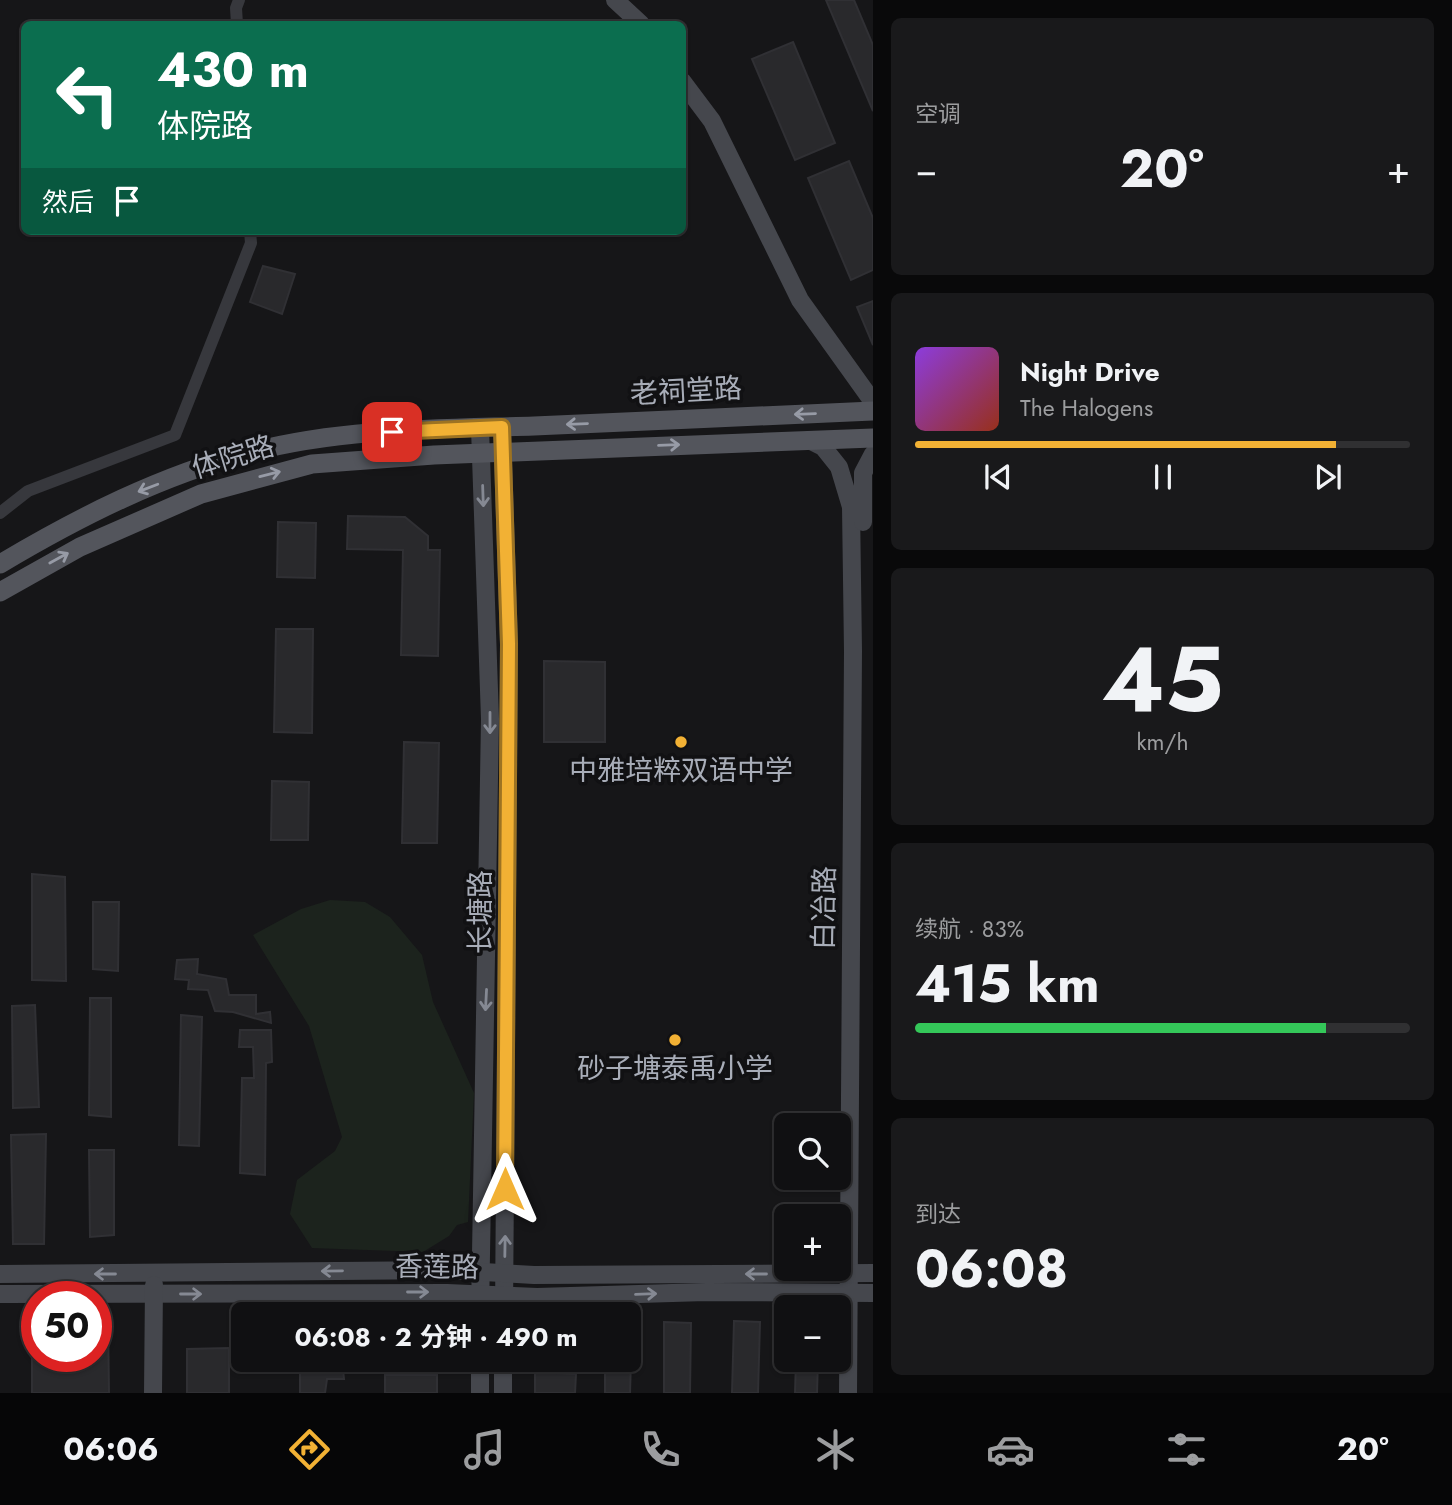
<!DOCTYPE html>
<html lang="zh">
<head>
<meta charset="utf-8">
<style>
	body { margin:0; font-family:Jost,"Noto Sans SC",sans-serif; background:#19191b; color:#f1f3f6; height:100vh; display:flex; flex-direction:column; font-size:26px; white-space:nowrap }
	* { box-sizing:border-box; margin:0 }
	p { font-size:23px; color:#9c9d9f }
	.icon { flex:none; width:38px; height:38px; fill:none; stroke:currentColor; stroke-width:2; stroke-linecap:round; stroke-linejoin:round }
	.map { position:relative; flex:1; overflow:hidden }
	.panel { display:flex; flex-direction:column; gap:18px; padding:18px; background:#09090a; width:579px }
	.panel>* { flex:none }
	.top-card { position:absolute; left:21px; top:21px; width:665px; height:214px; border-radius:10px; box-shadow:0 2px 5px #0004,0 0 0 2px #303032; background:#0b6e4f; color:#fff; overflow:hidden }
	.tools { position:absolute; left:774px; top:1113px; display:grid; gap:14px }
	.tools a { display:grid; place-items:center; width:77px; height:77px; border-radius:10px; background:#101012; box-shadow:0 2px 5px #0004,0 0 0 2px #303032; font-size:35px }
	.speed { position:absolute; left:21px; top:1281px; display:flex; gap:14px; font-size:35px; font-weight:700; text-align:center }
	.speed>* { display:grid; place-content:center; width:91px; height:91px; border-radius:50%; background:#101012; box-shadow:0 2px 5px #0004,0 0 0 2px #303032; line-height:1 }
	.speed .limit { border:10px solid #d22; background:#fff; color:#111 }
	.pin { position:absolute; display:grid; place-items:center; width:60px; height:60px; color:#fff; margin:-30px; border-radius:14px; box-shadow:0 4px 10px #0006 }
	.me { position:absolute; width:77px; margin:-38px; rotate:0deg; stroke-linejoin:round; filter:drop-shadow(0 0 5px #0008) }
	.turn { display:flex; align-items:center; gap:24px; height:147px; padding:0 21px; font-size:32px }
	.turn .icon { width:91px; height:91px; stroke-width:2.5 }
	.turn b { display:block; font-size:49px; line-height:60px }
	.then { display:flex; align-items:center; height:66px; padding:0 21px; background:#0003; gap:14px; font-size:26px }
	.big { font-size:52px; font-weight:700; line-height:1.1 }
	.panel .tile { flex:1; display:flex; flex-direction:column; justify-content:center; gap:10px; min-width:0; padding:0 24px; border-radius:10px; background:#19191b }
	.panel .dial { align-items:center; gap:0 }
	.dial b { font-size:91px; line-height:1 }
	.song { display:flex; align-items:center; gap:21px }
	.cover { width:84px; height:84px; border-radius:10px; background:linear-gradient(135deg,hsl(270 70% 55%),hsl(10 70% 35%)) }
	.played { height:7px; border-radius:4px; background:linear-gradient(90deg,#f2b134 85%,#303032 85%) }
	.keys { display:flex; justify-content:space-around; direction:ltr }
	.heat { display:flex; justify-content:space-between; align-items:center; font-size:38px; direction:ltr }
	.charge { height:10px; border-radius:5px; background:linear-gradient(90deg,#34c759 83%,#303032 0) }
	.trip { position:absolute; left:231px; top:1302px; width:410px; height:70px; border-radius:10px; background:#101012; box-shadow:0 2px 5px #0004,0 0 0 2px #303032; font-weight:700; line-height:70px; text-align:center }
	.tabs { display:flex; height:112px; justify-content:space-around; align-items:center; background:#060607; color:#9c9d9f }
	.tabs .icon { width:49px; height:49px }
	.tabs .current { color:#f2b134 }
	.tabs b { font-size:32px; color:#f1f3f6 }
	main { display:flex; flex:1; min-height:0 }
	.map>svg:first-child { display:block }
</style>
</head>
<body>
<main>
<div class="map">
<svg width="873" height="1393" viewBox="0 0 873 1393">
	<rect width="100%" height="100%" fill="#161618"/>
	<!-- green -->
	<polygon fill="#1c231d" points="330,900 365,902 390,917 422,955 433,1002 474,1093 468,1222 457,1225 449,1236 423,1252 312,1248 290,1214 297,1180 335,1151 342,1137 309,1026 253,935 301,909"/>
	<!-- building -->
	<g fill="#29292c" stroke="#303034" stroke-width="2">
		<polygon points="826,0 854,0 873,45 873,111"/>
		<polygon points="793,42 835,143 795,160 752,59"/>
		<polygon points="849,161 873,218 873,270 851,280 808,178"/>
		<polygon points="263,266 295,274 282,314 250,302"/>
		<polygon points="873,301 873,345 857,307"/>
		<polygon points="348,516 405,517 428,536 428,550 440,550 438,656 401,655 403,550 347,549"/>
		<polygon points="278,522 316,523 315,578 277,577"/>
		<polygon points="276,629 313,629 312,733 274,732"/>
		<polygon points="544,661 605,662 605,742 544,742"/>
		<polygon points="404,742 439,743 437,843 402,843"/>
		<polygon points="272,781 309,782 308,840 271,840"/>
		<polygon points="32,874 65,877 66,981 32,980"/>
		<polygon points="93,902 119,902 118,971 93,969"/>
		<polygon points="198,959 197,974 226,979 229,995 256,995 256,1014 270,1012 271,1023 233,1012 215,1011 208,990 188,989 189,980 175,979 177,960"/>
		<polygon points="90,998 111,998 111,1117 89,1115"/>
		<polygon points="35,1005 39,1107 13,1108 12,1006"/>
		<polygon points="181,1015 202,1017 199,1146 179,1145"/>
		<polygon points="240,1030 271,1030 272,1062 266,1063 265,1175 240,1173 242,1078 254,1078 253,1047 239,1047"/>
		<polygon points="46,1134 44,1244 13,1244 11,1135"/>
		<polygon points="89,1150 114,1150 114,1235 90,1237"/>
		<polygon points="734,1321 760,1322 758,1393 732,1393"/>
		<polygon points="96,1322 108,1322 109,1393 32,1393 32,1356 96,1356"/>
		<polygon points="664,1322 691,1323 690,1393 664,1393"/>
		<polygon points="229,1348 229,1393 187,1393 187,1349"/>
		<polygon points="300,1360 342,1360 344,1379 327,1379 325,1393 300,1393"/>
		<polygon points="605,1360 631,1360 630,1393 605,1393"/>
		<polygon points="796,1360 818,1360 817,1393 795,1393"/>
		<polygon points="535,1372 576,1374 575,1393 535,1393"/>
		<rect x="385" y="1375" width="52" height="18"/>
	</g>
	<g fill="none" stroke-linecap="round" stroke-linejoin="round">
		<!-- street -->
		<g stroke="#37383d" stroke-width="12">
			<polyline points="237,24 236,8 239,0"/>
			<polyline points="0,513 28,491 175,435 251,243 250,231"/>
		</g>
		<!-- secondary -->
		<g stroke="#45474d" stroke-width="18">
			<polyline points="615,0 641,24"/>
			<polyline points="682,81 712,121 800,300 873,402"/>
			<polyline points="502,427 509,644 504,1314"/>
			<polyline points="480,428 490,719 480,1314"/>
			<polyline points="809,440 823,447 839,467 851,507 853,651 848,1393"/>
			<polyline points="863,522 863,473 873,454"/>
			<polyline points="0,1274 448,1270 534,1275 873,1273"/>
			<polyline points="0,1294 447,1293 537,1297 706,1292 873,1293"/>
			<polyline points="153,1393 154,1285"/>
			<polyline points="480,1393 480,1360"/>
			<polyline points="503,1393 503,1360"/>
		</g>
		<!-- primary -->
		<g stroke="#53555c" stroke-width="19">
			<path d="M0,564C79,517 162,475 251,452C343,428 440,429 534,426C647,422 760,415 873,411"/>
			<polyline points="0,592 80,547 201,494 312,464 434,455 873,438"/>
		</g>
	</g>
	<!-- one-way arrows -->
	<defs><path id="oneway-shaft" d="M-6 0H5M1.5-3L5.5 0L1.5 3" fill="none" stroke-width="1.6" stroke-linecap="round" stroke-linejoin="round" transform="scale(1.75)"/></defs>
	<g stroke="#979ba6">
		<use href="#oneway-shaft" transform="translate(805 414) rotate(178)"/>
		<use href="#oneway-shaft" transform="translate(577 424) rotate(178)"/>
		<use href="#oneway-shaft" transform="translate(669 445) rotate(-2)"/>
		<use href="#oneway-shaft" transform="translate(270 474) rotate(-14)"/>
		<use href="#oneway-shaft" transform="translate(148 488) rotate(159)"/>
		<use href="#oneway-shaft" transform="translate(59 558) rotate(-29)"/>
	</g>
	<g stroke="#858993">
		<use href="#oneway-shaft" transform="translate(483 496) rotate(88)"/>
		<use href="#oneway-shaft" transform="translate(490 723) rotate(90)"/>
		<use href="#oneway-shaft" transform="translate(486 1000) rotate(93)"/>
		<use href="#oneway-shaft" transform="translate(505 1246) rotate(-89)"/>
		<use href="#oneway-shaft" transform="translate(332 1271) rotate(179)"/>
		<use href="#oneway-shaft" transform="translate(105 1274) rotate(180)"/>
		<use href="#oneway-shaft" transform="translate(756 1274) rotate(180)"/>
		<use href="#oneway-shaft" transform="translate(418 1292)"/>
		<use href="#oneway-shaft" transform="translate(191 1294)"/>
		<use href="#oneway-shaft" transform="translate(646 1294) rotate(-2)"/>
	</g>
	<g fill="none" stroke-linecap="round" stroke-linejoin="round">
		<defs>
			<polyline id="route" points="392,432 502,427 509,644 505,1189"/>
		</defs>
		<!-- route casing -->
		<use href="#route" stroke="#9d7322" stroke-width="18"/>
		<!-- route -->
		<use href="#route" stroke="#f2b134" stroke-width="12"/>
	</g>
	<!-- markers -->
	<g fill="#f2b134" stroke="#111113" stroke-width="2.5">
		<circle cx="681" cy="742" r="7"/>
		<circle cx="675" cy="1040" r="7"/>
	</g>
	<g text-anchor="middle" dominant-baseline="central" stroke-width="7" stroke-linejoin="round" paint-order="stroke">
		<!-- street labels -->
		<g font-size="28" fill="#a8adb8" stroke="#111113">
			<text transform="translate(686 391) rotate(-3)">老祠堂路</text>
			<text transform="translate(233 457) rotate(-17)">体院路</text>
			<text transform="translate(824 908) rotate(-89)">白冶路</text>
			<text transform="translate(480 912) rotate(-90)">长塘路</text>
			<text transform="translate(437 1267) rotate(1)">香莲路</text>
		</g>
		<!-- poi labels -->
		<g font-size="28" fill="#a8adb8" stroke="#111113">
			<text x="681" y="770">中雅培粹双语中学</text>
			<text x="675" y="1068">砂子塘泰禹小学</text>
		</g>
	</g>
</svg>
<div class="tools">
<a><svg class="icon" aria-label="search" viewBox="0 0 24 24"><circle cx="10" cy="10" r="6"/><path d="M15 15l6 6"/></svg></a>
<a>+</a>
<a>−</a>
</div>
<div class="speed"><div class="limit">50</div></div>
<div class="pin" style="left:392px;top:432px;background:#d93025"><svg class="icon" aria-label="arrive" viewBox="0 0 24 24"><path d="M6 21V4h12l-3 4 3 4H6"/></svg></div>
<svg class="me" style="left:505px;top:1189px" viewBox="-20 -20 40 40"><path d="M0-17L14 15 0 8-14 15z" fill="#f2b134" stroke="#fff" stroke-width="4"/></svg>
<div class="trip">06:08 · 2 分钟 · 490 m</div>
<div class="top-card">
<div class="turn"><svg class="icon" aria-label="left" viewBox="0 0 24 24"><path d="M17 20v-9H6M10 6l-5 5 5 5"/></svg><div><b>430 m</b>体院路</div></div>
<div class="then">然后<svg class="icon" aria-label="arrive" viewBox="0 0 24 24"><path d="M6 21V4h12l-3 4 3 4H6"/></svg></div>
</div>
</div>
<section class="panel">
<div class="tile"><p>空调</p>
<div class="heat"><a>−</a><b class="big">20°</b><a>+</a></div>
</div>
<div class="tile">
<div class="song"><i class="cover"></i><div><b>Night Drive</b><p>The Halogens</p></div></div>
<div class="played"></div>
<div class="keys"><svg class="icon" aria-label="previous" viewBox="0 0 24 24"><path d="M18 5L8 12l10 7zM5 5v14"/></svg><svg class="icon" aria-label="pause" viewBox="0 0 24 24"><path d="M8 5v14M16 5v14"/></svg><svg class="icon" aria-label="next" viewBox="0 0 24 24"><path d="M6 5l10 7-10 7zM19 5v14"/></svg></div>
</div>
<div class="tile dial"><b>45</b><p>km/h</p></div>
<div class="tile"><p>续航 · 83%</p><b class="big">415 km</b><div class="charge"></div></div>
<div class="tile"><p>到达</p><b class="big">06:08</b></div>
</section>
</main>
<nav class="tabs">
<b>06:06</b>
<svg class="icon current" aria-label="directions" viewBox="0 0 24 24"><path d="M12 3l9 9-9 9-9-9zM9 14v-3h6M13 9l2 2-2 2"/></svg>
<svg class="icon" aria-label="music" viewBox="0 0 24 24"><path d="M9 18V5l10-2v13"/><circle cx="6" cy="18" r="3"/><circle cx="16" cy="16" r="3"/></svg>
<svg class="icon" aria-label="phone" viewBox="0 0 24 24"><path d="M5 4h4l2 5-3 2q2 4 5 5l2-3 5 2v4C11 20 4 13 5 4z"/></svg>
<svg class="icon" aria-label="climate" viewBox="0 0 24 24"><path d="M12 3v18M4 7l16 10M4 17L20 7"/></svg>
<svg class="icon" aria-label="car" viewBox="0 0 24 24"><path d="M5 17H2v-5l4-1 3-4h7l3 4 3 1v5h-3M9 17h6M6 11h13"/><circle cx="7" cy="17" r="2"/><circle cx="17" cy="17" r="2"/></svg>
<svg class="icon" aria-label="filters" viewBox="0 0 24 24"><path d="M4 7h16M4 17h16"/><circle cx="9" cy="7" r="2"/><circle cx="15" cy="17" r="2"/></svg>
<b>20°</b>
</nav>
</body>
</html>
